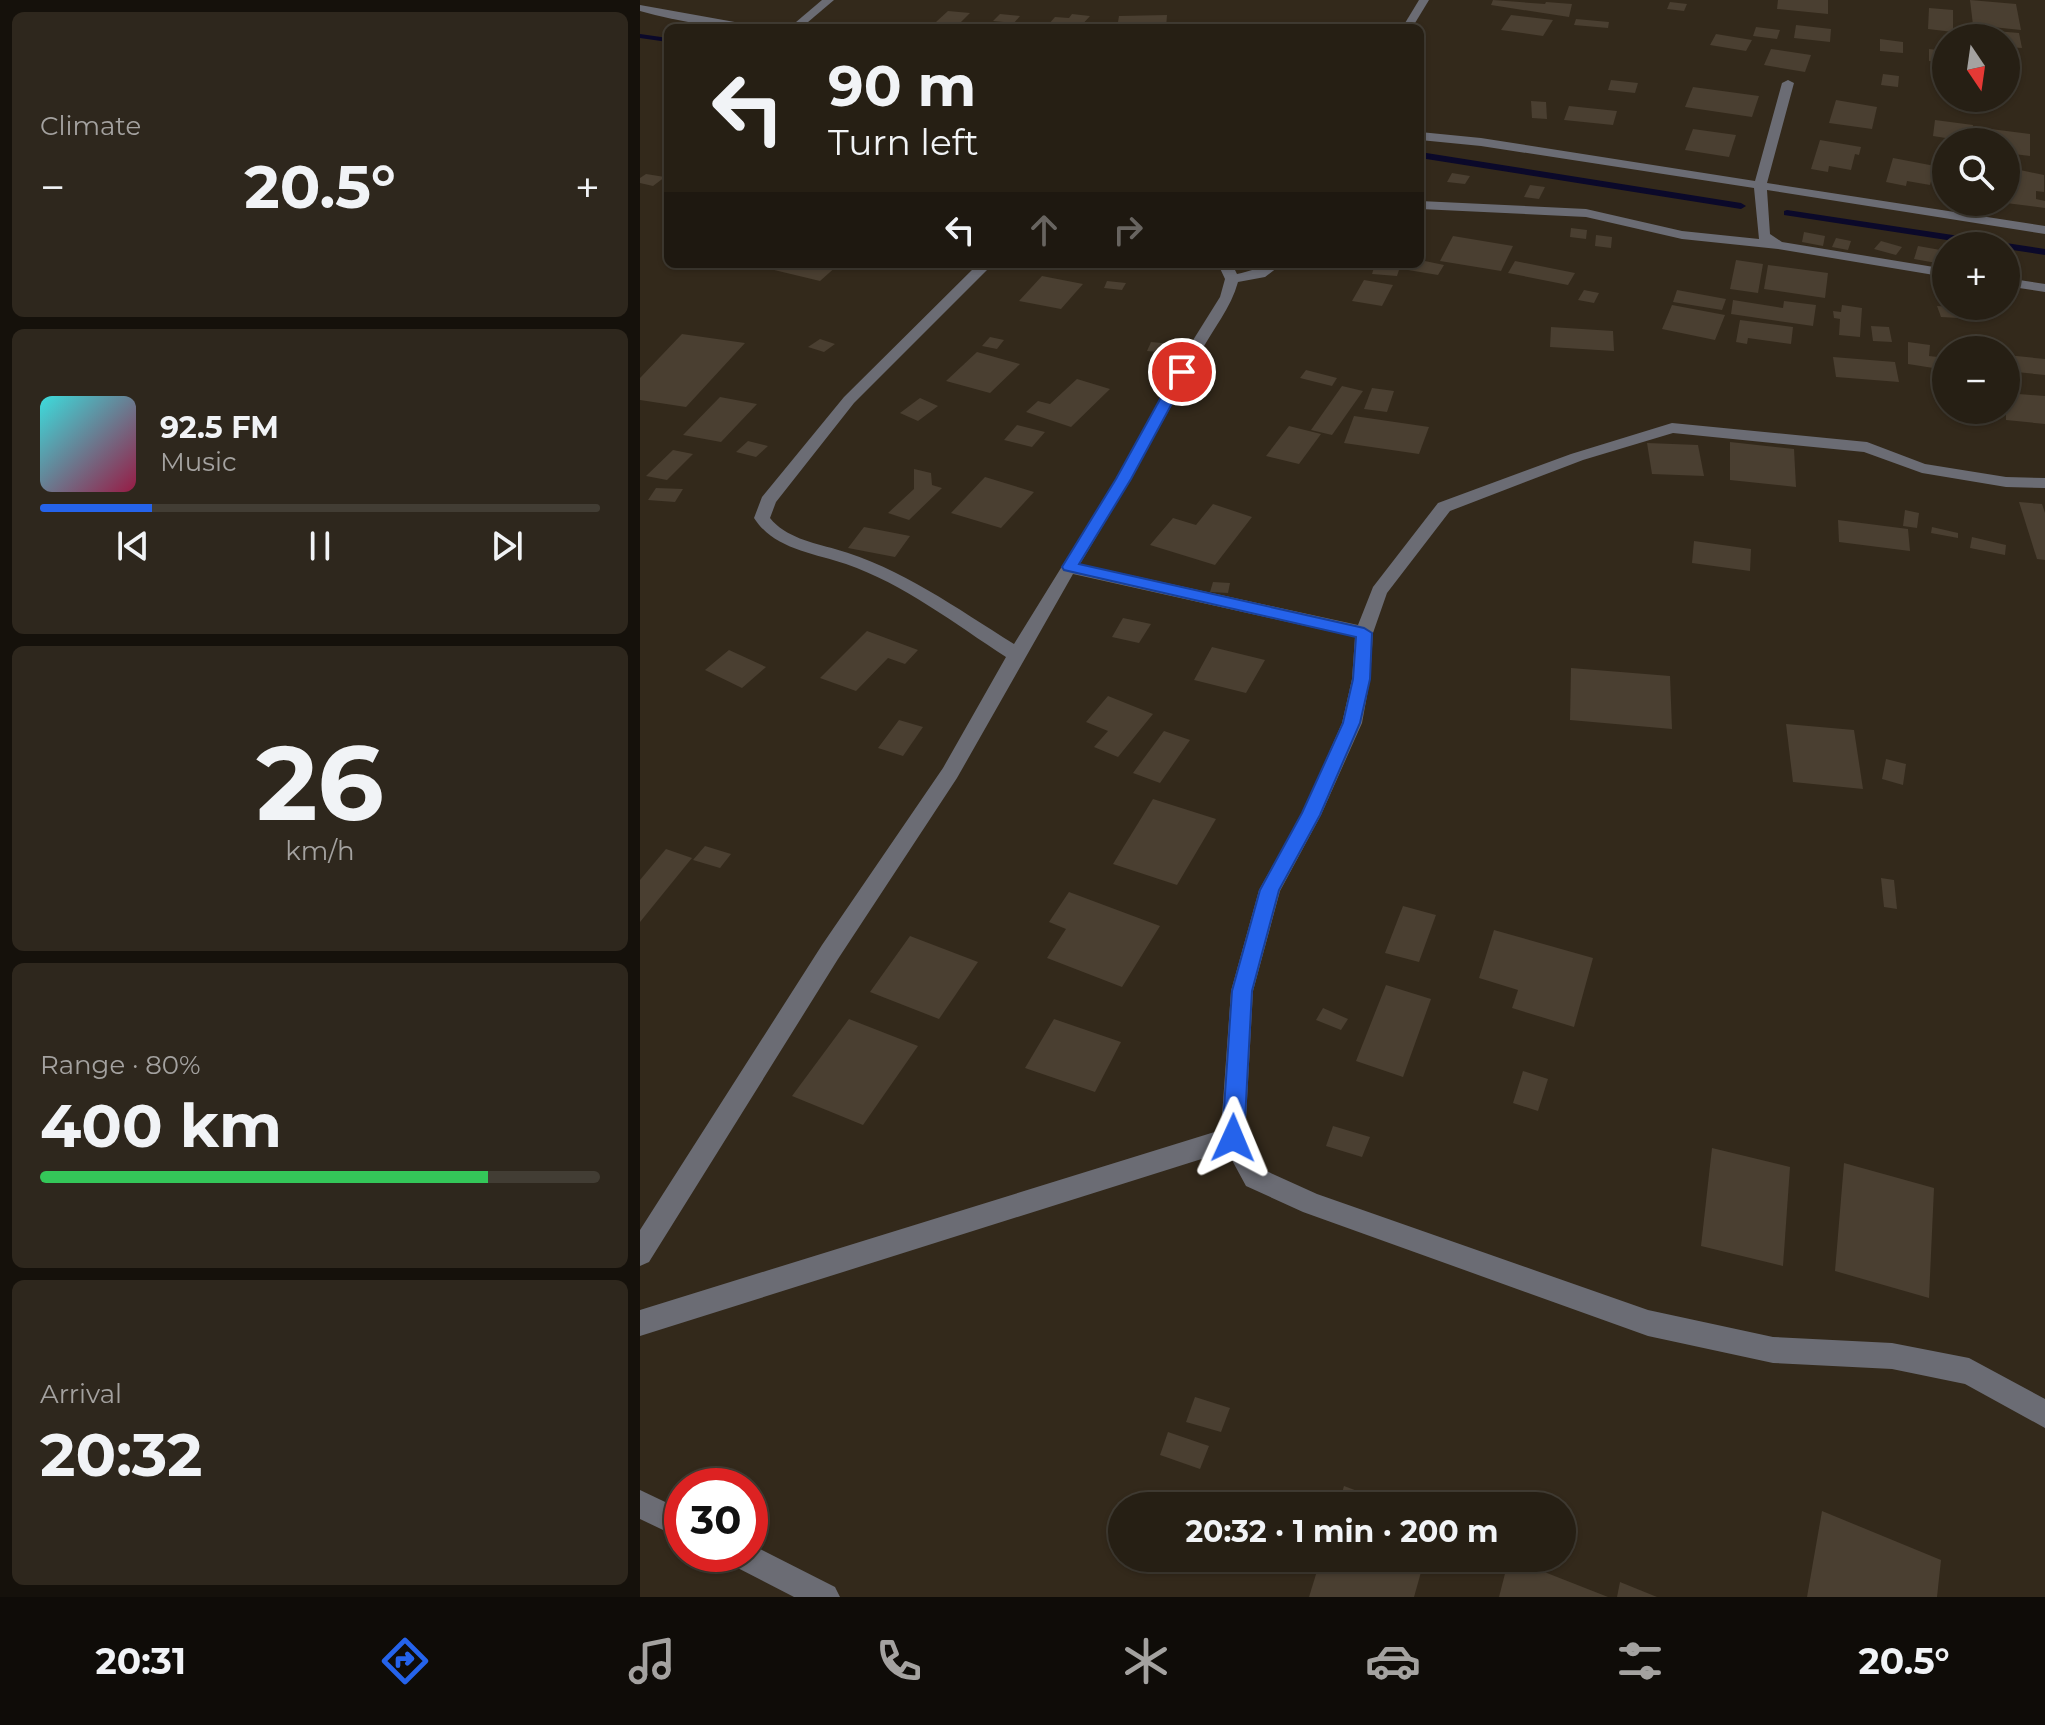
<!DOCTYPE html>
<html lang="en">
<head>
<meta charset="utf-8">
<style>
	body { margin:0; font-family:Montserrat,sans-serif; background:#2e271d; color:#f1f3f6; height:100vh; display:flex; flex-direction:column; font-size:30px; white-space:nowrap }
	* { box-sizing:border-box; margin:0 }
	p { font-size:26px; color:#a4a2a0 }
	.icon { flex:none; width:44px; height:44px; fill:none; stroke:currentColor; stroke-width:2; stroke-linecap:round; stroke-linejoin:round }
	.map { position:relative; flex:1; overflow:hidden }
	.panel { display:flex; flex-direction:column; gap:12px; padding:12px; background:#15110b; width:640px }
	.panel>* { flex:none }
	.top-card { position:absolute; left:24px; top:24px; width:760px; height:244px; border-radius:12px; box-shadow:0 2px 6px #0004,0 0 0 2px #423d34; background:#261f14; color:#f1f3f6; overflow:hidden }
	.needle { width:52px; rotate:167deg }
	.fabs { position:absolute; left:1292px; top:24px; display:grid; gap:16px }
	.fabs a { display:grid; place-items:center; width:88px; height:88px; border-radius:50%; background:#261f14; box-shadow:0 2px 6px #0004,0 0 0 2px #423d34; font-size:40px }
	.speed { position:absolute; left:24px; top:1468px; display:flex; gap:16px; font-size:40px; font-weight:700; text-align:center }
	.speed>* { display:grid; place-content:center; width:104px; height:104px; border-radius:50%; background:#261f14; box-shadow:0 2px 6px #0004,0 0 0 2px #423d34; line-height:1 }
	.speed .limit { border:12px solid #d22; background:#fff; color:#111 }
	.pin { position:absolute; display:grid; place-items:center; width:68px; height:68px; color:#fff; margin:-34px; border:4px solid #fff; border-radius:50%; box-shadow:0 2px 8px #0007 }
	.me { position:absolute; width:88px; margin:-44px; rotate:1deg; stroke-linejoin:round; filter:drop-shadow(0 0 6px #0008) }
	.turn { display:flex; align-items:center; gap:28px; height:168px; padding:0 32px; font-size:36px }
	.turn .icon { width:104px; height:104px; stroke-width:2.5 }
	.turn b { display:block; font-size:56px; line-height:68px }
	.lanes { display:flex; align-items:center; height:76px; padding:0 32px; background:#0003; justify-content:center; gap:40px; direction:ltr }
	.lanes .off { opacity:.35 }
	.big { font-size:60px; font-weight:700; line-height:1.1 }
	.panel .card { flex:1; display:flex; flex-direction:column; justify-content:center; gap:12px; min-width:0; padding:0 28px; border-radius:12px; background:#2e271d }
	.panel .dial { align-items:center; gap:0 }
	.dial b { font-size:104px; line-height:1 }
	.song { display:flex; align-items:center; gap:24px }
	.cover { width:96px; height:96px; border-radius:12px; background:linear-gradient(135deg,hsl(180 70% 55%),hsl(340 70% 35%)) }
	.played { height:8px; border-radius:4px; background:linear-gradient(90deg,#2563eb 20%,#423d34 20%) }
	.keys { display:flex; justify-content:space-around; direction:ltr }
	.heat { display:flex; justify-content:space-between; align-items:center; font-size:44px; direction:ltr }
	.charge { height:12px; border-radius:6px; background:linear-gradient(90deg,#34c759 80%,#423d34 0) }
	.trip { position:absolute; left:468px; top:1492px; width:468px; height:80px; border-radius:40px; background:#261f14; box-shadow:0 2px 6px #0004,0 0 0 2px #423d34; font-weight:700; line-height:80px; text-align:center }
	.tabs { display:flex; height:128px; justify-content:space-around; align-items:center; background:#0f0c08; color:#a4a2a0 }
	.tabs .icon { width:56px; height:56px }
	.tabs .current { color:#2563eb }
	.tabs b { font-size:36px; color:#f1f3f6 }
	main { display:flex; flex:1; min-height:0 }
	.map>svg:first-child { display:block }
</style>
</head>
<body>
<main>
<section class="panel">
<div class="card"><p>Climate</p>
<div class="heat"><a>−</a><b class="big">20.5°</b><a>+</a></div>
</div>
<div class="card">
<div class="song"><i class="cover"></i><div><b>92.5 FM</b><p>Music</p></div></div>
<div class="played"></div>
<div class="keys"><svg class="icon" aria-label="previous" viewBox="0 0 24 24"><path d="M18 5L8 12l10 7zM5 5v14"/></svg><svg class="icon" aria-label="pause" viewBox="0 0 24 24"><path d="M8 5v14M16 5v14"/></svg><svg class="icon" aria-label="next" viewBox="0 0 24 24"><path d="M6 5l10 7-10 7zM19 5v14"/></svg></div>
</div>
<div class="card dial"><b>26</b><p>km/h</p></div>
<div class="card"><p>Range · 80%</p><b class="big">400 km</b><div class="charge"></div></div>
<div class="card"><p>Arrival</p><b class="big">20:32</b></div>
</section>
<div class="map">
<svg width="1405" height="1597" viewBox="0 0 1405 1597">
	<rect width="100%" height="100%" fill="#33291b"/>
	<g fill="none" stroke-linecap="round" stroke-linejoin="round">
		<!-- stream -->
		<g fill="#0b092a" fill-rule="evenodd">
			<polygon points="0,34 28,38 28,42 0,38"/>
			<polygon points="780,152 1101,203 1106,206 1101,209 780,158"/>
			<polygon points="1147,210 1405,249 1405,255 1366,249 1366,246 1346,246 1144,215 1144,211"/>
		</g>
	</g>
	<!-- building -->
	<g fill="#4a3f31">
		<polygon points="853,0 905,4 906,2 932,4 929,17 851,5"/>
		<polygon points="1138,0 1188,0 1188,14 1137,9"/>
		<polygon points="1330,0 1376,4 1381,30 1333,25"/>
		<polygon points="1030,2 1047,4 1044,11 1027,9"/>
		<polygon points="1289,8 1313,10 1313,32 1288,29"/>
		<polygon points="308,11 330,13 319,24 296,22"/>
		<polygon points="360,14 380,16 374,23 353,21"/>
		<polygon points="432,14 450,16 439,28 408,25 415,17 429,18"/>
		<polygon points="527,15 526,28 477,28 479,16"/>
		<polygon points="871,15 913,20 903,36 861,30"/>
		<polygon points="936,19 969,22 968,28 934,25"/>
		<polygon points="1156,25 1191,29 1190,42 1154,38"/>
		<polygon points="1116,27 1140,30 1137,39 1113,36"/>
		<polygon points="1331,29 1379,33 1382,48 1366,47 1366,38 1332,38"/>
		<polygon points="1076,34 1112,40 1106,51 1070,45"/>
		<polygon points="1240,39 1263,42 1263,53 1240,51"/>
		<polygon points="1131,49 1171,55 1165,72 1124,65"/>
		<polygon points="1289,49 1306,51 1306,63 1289,61"/>
		<polygon points="1243,74 1259,76 1258,87 1241,85"/>
		<polygon points="971,80 998,83 995,93 968,90"/>
		<polygon points="1053,87 1119,96 1112,117 1045,107"/>
		<polygon points="1196,100 1237,107 1232,129 1189,123"/>
		<polygon points="891,101 906,102 907,119 892,118"/>
		<polygon points="929,106 977,111 973,125 924,120"/>
		<polygon points="1295,120 1333,125 1331,142 1293,136"/>
		<polygon points="1343,128 1390,134 1390,156 1366,153 1366,142 1343,142"/>
		<polygon points="1053,129 1096,135 1089,157 1045,150"/>
		<polygon points="1180,140 1221,147 1219,155 1215,154 1211,170 1189,166 1188,172 1171,169"/>
		<polygon points="1253,158 1295,166 1290,185 1267,181 1266,186 1246,182"/>
		<polygon points="1366,167 1404,175 1404,192 1396,191 1396,199 1405,201 1405,208 1366,203"/>
		<polygon points="812,173 830,176 825,184 807,182"/>
		<polygon points="6,174 25,177 13,186 0,183 0,178"/>
		<polygon points="890,185 905,187 899,199 884,197"/>
		<polygon points="931,228 947,230 946,239 930,237"/>
		<polygon points="1164,232 1185,236 1183,246 1162,242"/>
		<polygon points="956,235 972,237 971,248 955,246"/>
		<polygon points="813,236 873,246 861,271 800,261"/>
		<polygon points="1196,238 1211,241 1208,250 1192,247"/>
		<polygon points="1241,241 1262,247 1256,255 1234,249"/>
		<polygon points="1278,246 1306,251 1302,264 1274,259"/>
		<polygon points="780,260 804,265 798,275 768,270 771,264 780,264"/>
		<polygon points="1096,260 1123,264 1118,293 1090,289"/>
		<polygon points="875,261 935,273 928,285 868,273"/>
		<polygon points="136,264 193,264 198,265 180,281 130,269"/>
		<polygon points="735,264 761,264 757,276 732,274"/>
		<polygon points="1128,265 1188,273 1185,298 1124,289"/>
		<polygon points="402,276 443,284 421,309 379,301"/>
		<polygon points="724,280 753,285 742,306 712,301"/>
		<polygon points="467,281 486,283 482,290 464,288"/>
		<polygon points="944,290 959,293 954,303 938,300"/>
		<polygon points="1037,290 1086,299 1082,310 1033,302"/>
		<polygon points="1093,300 1143,308 1144,301 1176,305 1173,326 1091,314"/>
		<polygon points="1032,305 1085,315 1075,340 1022,329"/>
		<polygon points="1202,305 1222,308 1220,337 1199,335 1200,319 1194,318 1193,311 1201,312"/>
		<polygon points="1297,306 1314,307 1318,318 1301,317"/>
		<polygon points="1100,320 1153,327 1151,344 1108,338 1107,344 1096,342"/>
		<polygon points="1231,326 1249,327 1252,342 1233,341"/>
		<polygon points="911,327 973,331 974,351 910,347"/>
		<polygon points="42,334 105,343 46,407 0,400 0,378"/>
		<polygon points="350,337 364,340 357,349 342,346"/>
		<polygon points="180,339 195,344 184,352 168,347"/>
		<polygon points="511,342 533,344 528,353 507,351"/>
		<polygon points="1268,342 1290,345 1289,356 1306,358 1306,370 1268,364"/>
		<polygon points="337,352 380,364 350,393 306,381"/>
		<polygon points="1366,355 1405,359 1405,375 1366,371"/>
		<polygon points="1193,357 1255,362 1259,382 1196,377"/>
		<polygon points="666,370 697,378 692,386 660,378"/>
		<polygon points="437,379 470,389 431,427 386,412 398,401 410,404"/>
		<polygon points="702,386 723,391 692,435 671,430"/>
		<polygon points="732,388 754,391 747,412 724,409"/>
		<polygon points="1366,393 1405,396 1405,424 1366,420"/>
		<polygon points="80,397 117,404 81,442 43,435"/>
		<polygon points="280,398 298,406 278,421 260,413"/>
		<polygon points="714,416 789,427 779,454 704,443"/>
		<polygon points="377,425 405,432 392,447 364,440"/>
		<polygon points="649,426 681,434 659,464 626,456"/>
		<polygon points="108,441 128,446 116,457 96,452"/>
		<polygon points="1090,442 1154,449 1156,487 1090,480"/>
		<polygon points="1007,443 1058,445 1064,476 1012,474"/>
		<polygon points="33,450 53,454 27,480 6,476"/>
		<polygon points="274,469 291,473 292,485 302,488 269,520 248,513 274,489"/>
		<polygon points="345,477 394,492 361,528 311,513"/>
		<polygon points="16,488 43,489 35,502 8,500"/>
		<polygon points="1379,502 1402,504 1405,513 1405,560 1397,559"/>
		<polygon points="573,504 612,517 575,565 510,545 533,518 556,525"/>
		<polygon points="1265,510 1279,513 1277,528 1263,526"/>
		<polygon points="1198,520 1268,529 1270,551 1199,542"/>
		<polygon points="224,527 270,536 255,557 208,548"/>
		<polygon points="1292,527 1318,533 1318,538 1291,533"/>
		<polygon points="1332,537 1366,545 1365,555 1330,548"/>
		<polygon points="1054,541 1111,549 1110,571 1052,563"/>
		<polygon points="573,582 590,583 588,593 570,592"/>
		<polygon points="483,618 511,624 499,643 472,637"/>
		<polygon points="227,631 278,650 265,664 248,658 216,691 180,678"/>
		<polygon points="572,647 625,660 606,693 554,680"/>
		<polygon points="89,650 126,667 102,688 65,670"/>
		<polygon points="931,668 1030,676 1032,729 930,720"/>
		<polygon points="468,696 513,714 478,757 454,747 468,731 446,722"/>
		<polygon points="259,720 283,727 263,756 238,748"/>
		<polygon points="1146,724 1214,730 1223,789 1153,782"/>
		<polygon points="524,731 550,740 520,783 493,773"/>
		<polygon points="1246,759 1266,764 1263,785 1242,779"/>
		<polygon points="513,799 576,819 537,885 473,864"/>
		<polygon points="65,846 91,854 80,868 53,860"/>
		<polygon points="26,849 52,858 0,922 0,880"/>
		<polygon points="1241,878 1254,880 1257,909 1244,907"/>
		<polygon points="429,892 520,926 482,987 407,958 426,929 409,922"/>
		<polygon points="763,906 796,915 779,962 745,953"/>
		<polygon points="854,930 953,958 934,1027 872,1008 878,990 839,978"/>
		<polygon points="270,936 338,962 299,1019 230,992"/>
		<polygon points="746,985 791,999 763,1077 716,1061"/>
		<polygon points="683,1008 708,1019 701,1030 676,1020"/>
		<polygon points="209,1019 278,1046 223,1125 152,1096"/>
		<polygon points="414,1019 481,1042 455,1092 385,1068"/>
		<polygon points="883,1071 908,1079 898,1111 873,1103"/>
		<polygon points="693,1126 730,1137 722,1157 686,1146"/>
		<polygon points="1072,1148 1150,1167 1143,1266 1061,1246"/>
		<polygon points="1204,1163 1294,1188 1289,1298 1195,1271"/>
		<polygon points="555,1397 590,1408 581,1432 546,1422"/>
		<polygon points="528,1432 569,1446 560,1469 520,1455"/>
		<polygon points="704,1486 728,1495 724,1506 698,1506"/>
		<polygon points="1182,1511 1301,1560 1297,1597 1167,1597"/>
		<polygon points="681,1558 785,1558 774,1597 669,1597"/>
		<polygon points="869,1558 968,1597 859,1597"/>
		<polygon points="980,1582 1017,1597 977,1597"/>
	</g>
	<g fill="none" stroke-linecap="round" stroke-linejoin="round">
		<!-- minor -->
		<g fill="#6b6c74" fill-rule="evenodd">
			<polygon points="182,0 194,0 161,28 149,28"/>
			<polygon points="779,0 789,0 772,28 762,28"/>
			<path d="M0,5L128,28C85,28 41,23 0,11Z"/>
			<polygon points="1148,80 1154,83 1127,183 1405,226 1405,234 1127,190 1130,234 1142,242 1306,269 1306,277 1138,249 1042,239 946,217 780,209 780,201 946,209 1042,231 1119,239 1114,188 841,146 780,140 780,132 841,138 1115,181 1142,83"/>
			<path d="M338,264H353L214,403L136,502L130,518C145,537 173,543 195,549C262,568 316,608 374,644L476,479L550,345L580,297L585,279L578,264H592L597,274C613,271 625,264 642,264L625,277L598,282C591,308 573,329 560,353C522,424 482,495 440,564L718,625L733,587L798,503L931,454L1032,423L1227,442L1285,464L1366,477L1405,478V488L1366,487L1282,473L1224,452L1033,433L943,460L810,511L747,593L733,633L730,679L722,723L681,815L640,891L613,991L605,1137L624,1170L677,1194L1008,1310L1133,1337L1252,1343L1329,1358L1405,1399V1428L1325,1384L1252,1369L1133,1363L1008,1336L663,1212L606,1186L587,1151L0,1336V1310L581,1130L591,991L619,890L662,814L702,723L712,679L715,637L433,574L317,778L198,959L9,1262L0,1266V1230L182,945L303,768L366,657C315,624 264,584 206,564C172,553 134,549 114,518L122,497L204,397Z"/>
			<polygon points="1366,278 1405,284 1405,292 1366,286"/>
			<polygon points="0,1490 42,1510 42,1539 0,1519"/>
			<polygon points="110,1544 195,1587 200,1597 154,1597 90,1564 85,1554 110,1554"/>
		</g>
	</g>
	<!-- route -->
	<polygon fill="#2563eb" stroke="#184099" stroke-width="2" points="542,368 549,372 491,479 439,564 724,628 732,633 730,679 720,723 680,815 639,890 612,991 604,1138 601,1145 593,1148 586,1145 582,1138 592,991 620,890 662,813 703,723 713,679 716,637 424,570 422,567 476,479 535,372"/>
</svg>
<div class="fabs">
<a><svg class="needle" viewBox="-14 -14 28 28"><path d="M0-13l5 13h-10z" fill="#e53935"/><path d="M0 13l5-13h-10z" fill="#a4a2a0"/></svg></a>
<a><svg class="icon" aria-label="search" viewBox="0 0 24 24"><circle cx="10" cy="10" r="6"/><path d="M15 15l6 6"/></svg></a>
<a>+</a>
<a>−</a>
</div>
<div class="speed"><div class="limit">30</div></div>
<div class="pin" style="left:542px;top:372px;background:#d93025"><svg class="icon" aria-label="arrive" viewBox="0 0 24 24"><path d="M6 21V4h12l-3 4 3 4H6"/></svg></div>
<svg class="me" style="left:593px;top:1138px" viewBox="-20 -20 40 40"><path d="M0-17L14 15 0 8-14 15z" fill="#2563eb" stroke="#fff" stroke-width="4"/></svg>
<div class="trip">20:32 · 1 min · 200 m</div>
<div class="top-card">
<div class="turn"><svg class="icon" aria-label="left" viewBox="0 0 24 24"><path d="M17 20v-9H6M10 6l-5 5 5 5"/></svg><div><b>90 m</b>Turn left</div></div>
<div class="lanes"><svg class="icon" aria-label="left" viewBox="0 0 24 24"><path d="M17 20v-9H6M10 6l-5 5 5 5"/></svg><svg class="icon off" aria-label="ahead" viewBox="0 0 24 24"><path d="M12 20V5M6 11l6-6 6 6"/></svg><svg class="icon off" aria-label="right" viewBox="0 0 24 24"><path d="M7 20v-9h11M14 6l5 5-5 5"/></svg></div>
</div>
</div>
</main>
<nav class="tabs">
<b>20:31</b>
<svg class="icon current" aria-label="directions" viewBox="0 0 24 24"><path d="M12 3l9 9-9 9-9-9zM9 14v-3h6M13 9l2 2-2 2"/></svg>
<svg class="icon" aria-label="music" viewBox="0 0 24 24"><path d="M9 18V5l10-2v13"/><circle cx="6" cy="18" r="3"/><circle cx="16" cy="16" r="3"/></svg>
<svg class="icon" aria-label="phone" viewBox="0 0 24 24"><path d="M5 4h4l2 5-3 2q2 4 5 5l2-3 5 2v4C11 20 4 13 5 4z"/></svg>
<svg class="icon" aria-label="climate" viewBox="0 0 24 24"><path d="M12 3v18M4 7l16 10M4 17L20 7"/></svg>
<svg class="icon" aria-label="car" viewBox="0 0 24 24"><path d="M5 17H2v-5l4-1 3-4h7l3 4 3 1v5h-3M9 17h6M6 11h13"/><circle cx="7" cy="17" r="2"/><circle cx="17" cy="17" r="2"/></svg>
<svg class="icon" aria-label="filters" viewBox="0 0 24 24"><path d="M4 7h16M4 17h16"/><circle cx="9" cy="7" r="2"/><circle cx="15" cy="17" r="2"/></svg>
<b>20.5°</b>
</nav>
</body>
</html>
